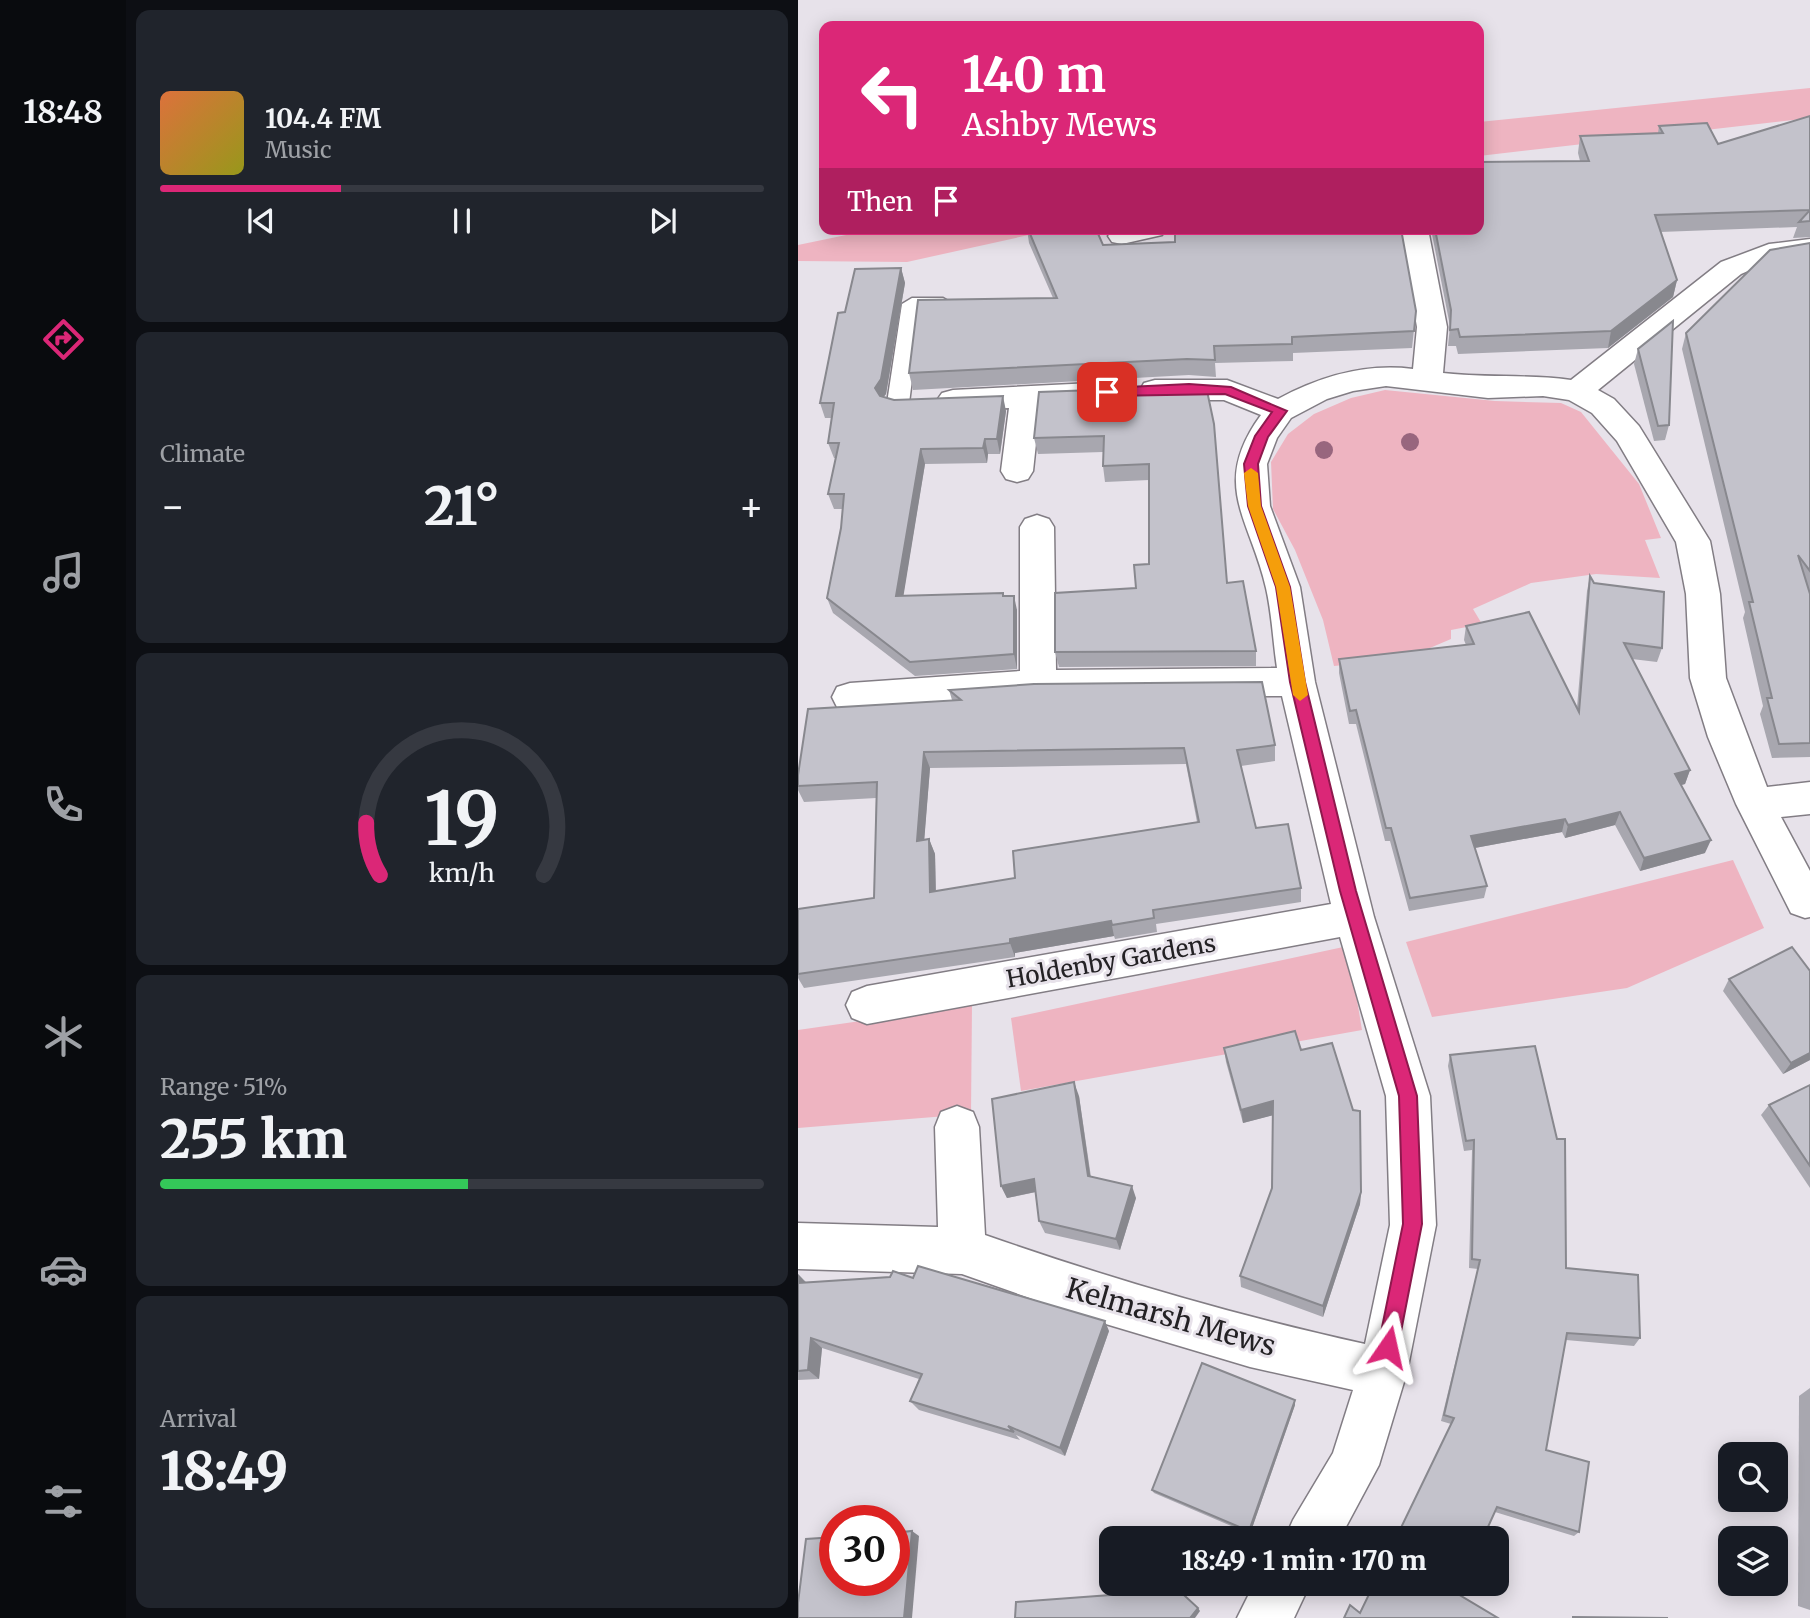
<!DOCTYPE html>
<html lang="en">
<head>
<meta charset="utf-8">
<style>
	body { margin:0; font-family:Merriweather,serif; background:#20242c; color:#f1f3f6; height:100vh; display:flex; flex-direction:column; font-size:26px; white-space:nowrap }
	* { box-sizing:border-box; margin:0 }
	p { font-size:23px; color:#9ea1a6 }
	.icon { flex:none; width:38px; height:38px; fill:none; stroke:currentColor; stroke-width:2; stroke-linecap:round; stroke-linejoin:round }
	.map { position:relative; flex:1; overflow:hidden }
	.panel { display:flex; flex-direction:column; gap:10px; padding:10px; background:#0d0f14; width:672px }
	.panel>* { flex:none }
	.guide { position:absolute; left:21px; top:21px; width:665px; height:214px; border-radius:14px; box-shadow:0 4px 18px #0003; background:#db2777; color:#fff; overflow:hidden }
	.controls { position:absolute; left:920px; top:1442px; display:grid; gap:14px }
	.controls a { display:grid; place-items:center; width:70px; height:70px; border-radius:14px; background:#171b24; box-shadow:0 4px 18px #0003; font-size:35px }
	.speed { position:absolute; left:21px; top:1505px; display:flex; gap:14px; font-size:35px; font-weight:700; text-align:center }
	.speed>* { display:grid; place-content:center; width:91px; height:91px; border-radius:50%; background:#171b24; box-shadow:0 4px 18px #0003; line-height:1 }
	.speed .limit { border:10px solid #d22; background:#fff; color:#111 }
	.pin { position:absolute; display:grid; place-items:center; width:60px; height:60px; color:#fff; margin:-30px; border-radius:14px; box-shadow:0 4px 10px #0006 }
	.me { position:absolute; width:77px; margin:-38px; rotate:11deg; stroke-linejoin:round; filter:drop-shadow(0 0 5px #0008) }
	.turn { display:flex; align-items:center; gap:24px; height:147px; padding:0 28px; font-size:32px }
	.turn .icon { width:91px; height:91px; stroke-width:2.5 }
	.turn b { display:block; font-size:49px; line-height:60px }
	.then { display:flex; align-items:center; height:66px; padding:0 28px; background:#0003; gap:14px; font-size:26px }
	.big { font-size:52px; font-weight:800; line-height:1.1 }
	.panel .tile { flex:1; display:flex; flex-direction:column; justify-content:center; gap:10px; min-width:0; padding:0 24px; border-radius:14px; background:#20242c }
	.panel .dial { align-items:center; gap:0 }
	.dial svg { height:182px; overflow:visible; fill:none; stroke:#363941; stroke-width:7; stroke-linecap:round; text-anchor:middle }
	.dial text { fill:#f1f3f6; stroke:none }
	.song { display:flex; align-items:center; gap:21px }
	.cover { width:84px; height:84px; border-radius:10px; background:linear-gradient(135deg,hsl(20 70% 55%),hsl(60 70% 35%)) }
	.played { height:7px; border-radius:4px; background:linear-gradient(90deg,#db2777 30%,#363941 30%) }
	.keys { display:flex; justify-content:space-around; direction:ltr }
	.heat { display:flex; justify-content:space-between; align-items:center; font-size:38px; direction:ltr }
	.charge { height:10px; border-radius:5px; background:linear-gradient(90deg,#34c759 51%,#363941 0) }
	.trip { position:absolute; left:301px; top:1526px; width:410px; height:70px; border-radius:14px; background:#171b24; box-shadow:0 4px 18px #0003; font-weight:800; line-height:70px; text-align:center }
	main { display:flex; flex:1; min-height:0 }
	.menu { display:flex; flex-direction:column; width:126px; justify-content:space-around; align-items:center; background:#090b0e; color:#9ea1a6 }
	.menu .icon { width:49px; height:49px }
	.menu .selected { color:#db2777 }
	.menu b { font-size:32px; color:#f1f3f6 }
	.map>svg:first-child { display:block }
</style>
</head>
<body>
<main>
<nav class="menu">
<b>18:48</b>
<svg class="icon selected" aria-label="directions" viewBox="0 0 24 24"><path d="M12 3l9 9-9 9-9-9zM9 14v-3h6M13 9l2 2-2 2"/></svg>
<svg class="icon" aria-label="music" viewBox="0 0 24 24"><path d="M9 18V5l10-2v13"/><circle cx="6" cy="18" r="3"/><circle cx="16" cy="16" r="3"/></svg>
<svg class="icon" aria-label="phone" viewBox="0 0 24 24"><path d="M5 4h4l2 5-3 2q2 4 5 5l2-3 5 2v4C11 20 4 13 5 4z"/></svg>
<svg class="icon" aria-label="climate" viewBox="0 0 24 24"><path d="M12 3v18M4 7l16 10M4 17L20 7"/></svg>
<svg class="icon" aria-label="car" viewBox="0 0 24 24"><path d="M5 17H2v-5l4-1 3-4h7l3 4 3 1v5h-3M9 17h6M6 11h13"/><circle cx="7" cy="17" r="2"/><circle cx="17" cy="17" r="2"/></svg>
<svg class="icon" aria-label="filters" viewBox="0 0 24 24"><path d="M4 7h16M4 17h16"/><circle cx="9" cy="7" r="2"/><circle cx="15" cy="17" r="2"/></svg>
</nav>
<section class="panel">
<div class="tile">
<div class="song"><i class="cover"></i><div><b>104.4 FM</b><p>Music</p></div></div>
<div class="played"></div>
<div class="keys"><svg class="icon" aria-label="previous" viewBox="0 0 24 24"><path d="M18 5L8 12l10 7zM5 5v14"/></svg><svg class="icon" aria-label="pause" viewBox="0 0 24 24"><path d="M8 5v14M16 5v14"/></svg><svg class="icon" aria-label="next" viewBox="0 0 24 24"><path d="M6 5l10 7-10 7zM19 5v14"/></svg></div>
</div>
<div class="tile"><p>Climate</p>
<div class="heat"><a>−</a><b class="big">21°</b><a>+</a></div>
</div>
<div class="tile dial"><svg viewBox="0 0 100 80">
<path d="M14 69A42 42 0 1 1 86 69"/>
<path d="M14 69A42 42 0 0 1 8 46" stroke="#db2777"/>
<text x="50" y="56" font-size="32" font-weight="700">19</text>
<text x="50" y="72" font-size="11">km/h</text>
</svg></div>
<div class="tile"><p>Range · 51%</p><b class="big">255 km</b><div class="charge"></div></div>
<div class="tile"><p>Arrival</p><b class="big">18:49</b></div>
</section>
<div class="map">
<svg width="1012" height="1618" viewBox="0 0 1012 1618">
	<rect width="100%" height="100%" fill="#e7e2ea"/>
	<!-- green -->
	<g fill="#eeb4c1">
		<polygon points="1012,88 1012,118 681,156 681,122"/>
		<polygon points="77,229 258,229 109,262 0,261 0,245"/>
		<polygon points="587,390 697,401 763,403 783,412 841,484 863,538 847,540 862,578 798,574 733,583 675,609 684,624 653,630 653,639 606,659 536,666 525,620 497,550 475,509 473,462 490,434 516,414 553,398"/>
		<polygon points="935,860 966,928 829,988 634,1017 608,942"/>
		<polygon points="550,946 564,1030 223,1091 213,1018"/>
		<polygon points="174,1005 173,1114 0,1128 0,1030"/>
	</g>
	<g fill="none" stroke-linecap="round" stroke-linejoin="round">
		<defs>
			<polygon id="lane" points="114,298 145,298 155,304 145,310 123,310 111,403 100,410 89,403 104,304"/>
			<g id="street">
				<polygon points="317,229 368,229 364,235 324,244 314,242 310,236"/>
				<path d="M602,229H630L649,327L645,373C688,378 731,374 773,380L923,262L971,244L1012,239V257L973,261L943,274L800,390L816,399L841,426L912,541L922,594L928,678L969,787L1012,782V814L983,817L1012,871V917L1007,918L993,913L938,804L910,737L892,678L888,594L878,542L819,441L794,413L771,400L745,396L690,398L588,386L555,391L529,399L493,418L479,438L469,464L472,506L502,587L517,682L576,917L632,1096L638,1225L609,1372L581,1465L542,1538H487L495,1520L535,1453L555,1390L452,1367L291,1319L164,1274L0,1269V1223L140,1227L137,1127L143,1112L159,1106L175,1112L181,1127L187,1235C313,1279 436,1315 567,1344L592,1225L588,1096L542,937L69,1024L54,1018L48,1005L54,992L69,986L533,904L484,696L240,698L52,711L39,707L34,697L39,687L52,683L222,671V527L227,519L239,515L251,519L256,527L258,670L479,668C475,642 474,614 468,588C452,518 412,485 463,415L426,400H357L346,397L342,390L346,383L357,380H429L480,399C523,376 567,363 615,369L619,327Z"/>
				<polygon points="294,383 305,386 309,393 305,400 242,406 235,471 230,479 219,482 208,479 203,471 211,408 155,410 144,407 139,400 144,393 155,390"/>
				<polygon points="456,1584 512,1584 496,1618 439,1618"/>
			</g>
		</defs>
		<!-- lane casing -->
		<use href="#lane" stroke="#827d84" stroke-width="3"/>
		<!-- street casing -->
		<use href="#street" stroke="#827d84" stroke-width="3"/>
		<!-- lane -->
		<use href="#lane" fill="#fff" fill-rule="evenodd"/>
		<!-- street -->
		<use href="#street" fill="#fff" fill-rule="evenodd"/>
	</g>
	<!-- trees -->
	<g fill="#98667e">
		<circle cx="612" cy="442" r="9"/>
		<circle cx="526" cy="450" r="9"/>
	</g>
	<!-- wall -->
	<g fill="#a8a7af" fill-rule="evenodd">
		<polygon points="1012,116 1012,237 995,238 999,227 862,232 879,280 875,297 810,348 660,354 658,346 650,346 652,326 633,229 681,229 681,162 782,161 780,153 782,136 860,133 861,126 920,144"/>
		<polygon points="229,229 298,229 305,245 618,311 614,348 495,353 495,361 417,363 418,377 391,375 115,390 111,373 255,298 231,243"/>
		<polygon points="1012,243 1012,757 974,758 962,714 965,706 945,618 947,612 884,349 888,333"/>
		<polygon points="103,268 107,283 88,394 85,397 96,400 208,411 202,454 190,454 189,463 127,464 105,596 206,596 219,610 219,669 117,676 35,613 29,598 43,528 45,509 36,509 30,494 38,458 36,458 30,443 34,418 27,418 22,403"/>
		<polygon points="840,349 871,425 867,440 856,441 836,364"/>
		<polygon points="408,386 429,583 458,651 458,666 261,667 257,652 338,588 351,564 351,480 307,482 305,466 305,452 240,454 236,438"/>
		<polygon points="792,576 796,583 864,648 859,662 834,659 892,770 887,784 883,785 907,853 842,871 817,825 767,838 764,832 677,848 689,886 686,898 611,911 592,841 587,841 558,724 551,724 541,673 541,659 668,645 666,640 668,626 779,707 789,591"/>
		<path d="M151,690L477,745V761L443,766L458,828L503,888V902L358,924L359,932L317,939L316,936L217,953V957L6,988L0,978V909L76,898L78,798L6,802L0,790V775L154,700ZM388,764L399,822L217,878L138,891L137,854L131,839L126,840L132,768Z"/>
		<polygon points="1012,971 1012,1060 985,1074 925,991 931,979"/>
		<polygon points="426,1048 503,1050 563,1192 562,1204 525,1317 443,1287 442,1276 474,1188 475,1115 445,1123 428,1062"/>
		<polygon points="652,1055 768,1268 842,1338 836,1346 768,1340 748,1450 781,1532 776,1536 697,1512 653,1424 643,1421 680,1269 671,1268 674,1150 666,1151 650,1066"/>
		<polygon points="1012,1085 1012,1188 963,1115 971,1105"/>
		<polygon points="281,1096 293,1177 338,1198 322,1250 247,1233 241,1221 238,1192 209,1198 203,1186"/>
		<polygon points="0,1274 8,1282 115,1278 311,1331 267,1456 218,1435 222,1440 121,1410 112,1401 121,1379 24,1348 21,1379 0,1380"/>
		<polygon points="1012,1388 1012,1610 1000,1606 1001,1396"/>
		<polygon points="497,1400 497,1405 452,1534 356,1493 354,1490"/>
	</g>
	<!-- shaded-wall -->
	<g fill="#88888e">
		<polygon points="103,268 107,283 88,394 81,403 77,388"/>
		<polygon points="879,280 875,297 810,348 813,331"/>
		<polygon points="205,396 208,411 202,454 199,439"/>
		<polygon points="187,439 190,454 189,463 185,448"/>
		<polygon points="123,449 127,464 103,611 98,596"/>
		<polygon points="216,596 219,610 219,669 216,654"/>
		<polygon points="126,752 132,768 125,856 119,841"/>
		<polygon points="892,770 887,784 872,788 877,774"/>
		<polygon points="822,812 817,825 767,838 770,825"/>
		<polygon points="767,819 764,832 671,849 673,836"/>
		<polygon points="131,839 137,854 138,906 132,892"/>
		<polygon points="913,840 907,853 842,871 846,858"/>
		<polygon points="313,921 316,936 217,953 217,957 212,943 212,939"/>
		<polygon points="1012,1053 1012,1060 985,1074 993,1063"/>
		<polygon points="276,1082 281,1096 294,1188 290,1176"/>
		<polygon points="475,1101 476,1115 445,1123 443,1110"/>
		<polygon points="236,1179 242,1191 209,1198 203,1186"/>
		<polygon points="334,1186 338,1198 322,1250 318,1239"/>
		<polygon points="563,1192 562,1204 525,1317 525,1306"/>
		<polygon points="0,1274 9,1284 0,1285"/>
		<polygon points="307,1321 311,1331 267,1456 262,1448"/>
		<polygon points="13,1338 24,1348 21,1379 10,1370"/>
		<polygon points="497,1400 497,1405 452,1534 451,1531"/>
		<polygon points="114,1531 121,1536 114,1618 106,1618"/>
		<polygon points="400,1608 402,1611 397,1618 392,1618"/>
	</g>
	<!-- building -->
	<g fill="#c3c2cb" stroke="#88888e" stroke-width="2" fill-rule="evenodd">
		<polygon points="1012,116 1012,210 857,215 879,280 813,331 662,337 660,329 652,330 653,310 637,229 681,229 681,161 681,162 791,161 782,136 865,133 861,126 909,123 920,144"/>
		<polygon points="1012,210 1012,221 1001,222"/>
		<polygon points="230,229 298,229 305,245 377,242 377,229 603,229 618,311 616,331 494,337 494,344 416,346 417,360 389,359 111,373 120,300 259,298"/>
		<polygon points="1012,243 1012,571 1000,555 1012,594 1012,743 981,744 969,698 974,698 951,602 955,602 888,333 972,250"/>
		<polygon points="103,268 83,379 77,388 82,396 96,400 205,396 199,439 187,439 185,448 123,449 98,596 205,593 205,596 216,596 216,654 112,662 29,598 43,528 46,494 30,494 41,443 30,443 36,403 22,403 40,313 47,312 57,269"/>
		<polygon points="875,321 871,425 860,426 840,349"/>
		<polygon points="408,386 416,424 429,583 445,581 458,651 257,652 257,593 338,588 336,565 351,564 351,464 305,466 306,436 236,438 241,392"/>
		<polygon points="792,576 796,583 866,592 864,648 826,643 892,770 877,774 913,840 846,858 822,812 770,825 767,819 673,836 689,886 612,898 593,828 588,828 558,710 552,711 541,659 676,644 668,626 731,612 781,712"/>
		<path d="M464,682L477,745L439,750L458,828L490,824L503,888L355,910L356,918L314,925L313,921L212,939V943L0,974V909L76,898L79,782L0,786V775L10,709L163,700L151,690L236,684ZM386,748L401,822L215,851L217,878L132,892L131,839L119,841L126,752Z"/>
		<polygon points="994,947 1012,971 1012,1053 993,1063 931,979"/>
		<polygon points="497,1031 503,1050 534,1043 555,1110 562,1111 563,1192 525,1306 442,1276 474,1188 475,1101 443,1110 426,1048"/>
		<polygon points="737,1046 759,1139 767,1139 768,1268 840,1275 842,1338 769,1333 748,1450 791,1462 781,1532 699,1507 685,1538 598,1538 656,1418 646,1415 682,1260 674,1259 676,1140 668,1141 652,1055"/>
		<polygon points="276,1082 290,1176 334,1186 318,1239 241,1221 236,1179 203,1186 194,1099"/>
		<polygon points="1012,1085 1012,1166 971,1105"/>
		<polygon points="120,1266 307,1321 262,1448 210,1426 216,1432 112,1401 124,1374 13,1338 10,1370 0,1371 0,1283 92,1277 95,1271 115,1278"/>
		<polygon points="404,1363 497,1400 451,1531 354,1490"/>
		<polygon points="114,1531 106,1618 0,1618 0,1603 8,1539 37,1537 37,1580 96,1580 96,1533"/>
		<polygon points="335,1584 374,1584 400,1608 392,1618 217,1618 218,1602 326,1594"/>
		<polygon points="576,1584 664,1584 660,1594 700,1618 546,1618 552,1605 562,1613"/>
		<polygon points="775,1617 870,1618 775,1618"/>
	</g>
	<!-- route -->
	<polygon fill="#db2777" stroke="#8e194d" stroke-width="2" points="391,384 433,387 489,411 470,437 460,464 463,506 492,587 507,682 558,891 619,1096 624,1224 600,1347 598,1354 590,1357 583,1354 580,1347 605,1224 601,1096 542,891 492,682 478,587 450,506 446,464 457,436 474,412 427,394 309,396 303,392 309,388"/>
	<!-- slow -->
	<polygon fill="#f59e0b" points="453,468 460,473 463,506 492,587 510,695 502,701 495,695 478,587 450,506 446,473"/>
	<g text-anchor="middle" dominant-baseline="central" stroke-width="6" stroke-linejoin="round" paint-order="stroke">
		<!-- street labels -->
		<g font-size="24" fill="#232124" stroke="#e7e2ea">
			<text transform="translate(313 961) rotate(-10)">Holdenby Gardens</text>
		</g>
		<!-- near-street labels -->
		<g font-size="28" fill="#232124" stroke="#e7e2ea">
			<text transform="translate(373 1317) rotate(16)">Kelmarsh Mews</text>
		</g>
	</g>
</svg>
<div class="controls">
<a><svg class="icon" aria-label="search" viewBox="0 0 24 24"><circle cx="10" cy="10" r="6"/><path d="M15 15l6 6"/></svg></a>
<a><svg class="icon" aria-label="layers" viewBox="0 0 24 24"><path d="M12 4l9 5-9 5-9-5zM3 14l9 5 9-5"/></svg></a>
</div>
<div class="speed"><div class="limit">30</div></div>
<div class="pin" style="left:309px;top:392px;background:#d93025"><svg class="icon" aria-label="arrive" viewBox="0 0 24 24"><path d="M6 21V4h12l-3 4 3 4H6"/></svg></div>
<svg class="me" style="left:590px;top:1347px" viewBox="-20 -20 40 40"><path d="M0-17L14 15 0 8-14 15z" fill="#db2777" stroke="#fff" stroke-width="4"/></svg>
<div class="trip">18:49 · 1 min · 170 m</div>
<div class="guide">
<div class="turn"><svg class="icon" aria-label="left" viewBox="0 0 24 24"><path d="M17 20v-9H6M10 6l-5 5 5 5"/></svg><div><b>140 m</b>Ashby Mews</div></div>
<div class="then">Then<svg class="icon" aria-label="arrive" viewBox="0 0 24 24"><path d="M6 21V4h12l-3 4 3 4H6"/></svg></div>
</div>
</div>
</main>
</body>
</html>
